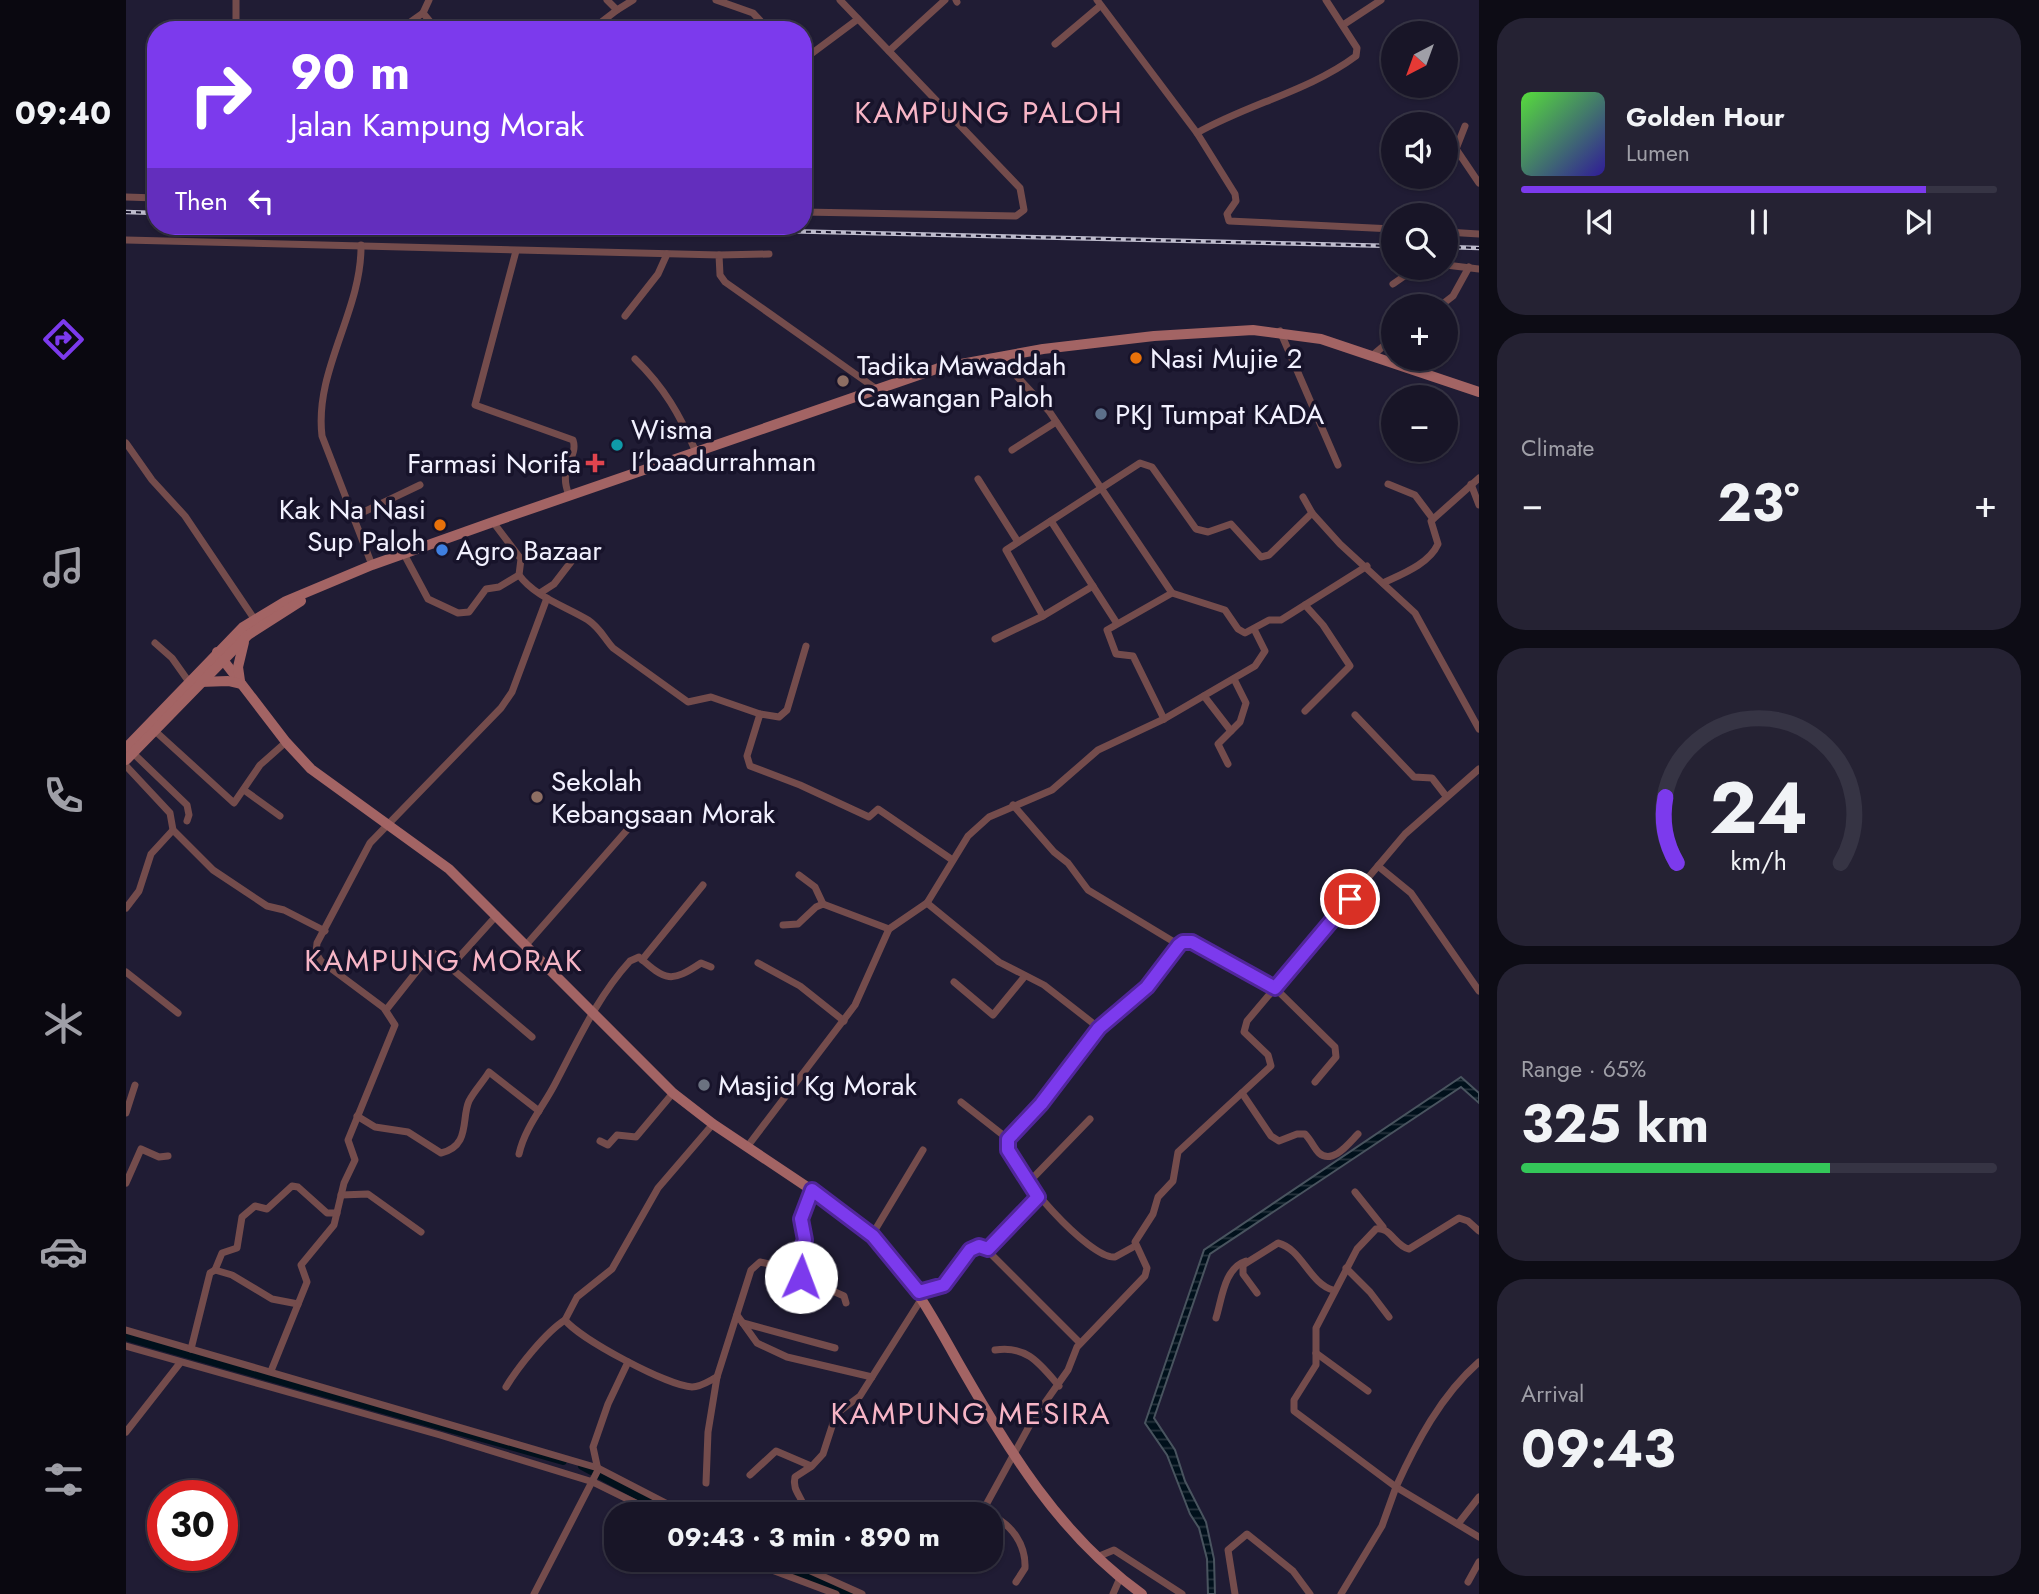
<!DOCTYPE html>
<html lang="en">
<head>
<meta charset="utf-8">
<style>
	body { margin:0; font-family:Jost,sans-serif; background:#252233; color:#f1f3f6; height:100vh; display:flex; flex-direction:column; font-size:26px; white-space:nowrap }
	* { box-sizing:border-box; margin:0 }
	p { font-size:23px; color:#9f9fa7 }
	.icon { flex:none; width:38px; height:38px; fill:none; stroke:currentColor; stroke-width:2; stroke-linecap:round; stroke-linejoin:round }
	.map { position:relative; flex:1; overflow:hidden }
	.side { display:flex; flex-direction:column; gap:18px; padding:18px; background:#0d0c15; width:560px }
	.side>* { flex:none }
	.banner { position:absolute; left:21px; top:21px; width:665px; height:214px; border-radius:28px; box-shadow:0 2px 5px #0004,0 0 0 2px #363444; background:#7c3aed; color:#fff; overflow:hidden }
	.needle { width:46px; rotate:221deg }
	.controls { position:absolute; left:1255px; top:21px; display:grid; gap:14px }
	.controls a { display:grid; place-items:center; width:77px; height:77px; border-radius:50%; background:#181527; box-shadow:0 2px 5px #0004,0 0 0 2px #363444; font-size:35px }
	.speed { position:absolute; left:21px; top:1480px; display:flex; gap:14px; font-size:35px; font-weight:700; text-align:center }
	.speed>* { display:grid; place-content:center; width:91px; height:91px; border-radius:50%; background:#181527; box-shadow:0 2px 5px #0004,0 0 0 2px #363444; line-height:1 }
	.speed .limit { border:10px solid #d22; background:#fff; color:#111 }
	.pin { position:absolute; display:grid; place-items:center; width:60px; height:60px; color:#fff; margin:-30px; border:4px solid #fff; border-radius:50%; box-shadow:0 2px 7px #0007 }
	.me { position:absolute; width:77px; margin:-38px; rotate:2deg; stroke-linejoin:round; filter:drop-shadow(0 0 5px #0008) }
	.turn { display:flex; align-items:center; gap:24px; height:147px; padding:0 28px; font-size:32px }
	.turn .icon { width:91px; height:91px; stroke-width:2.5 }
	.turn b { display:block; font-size:49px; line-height:60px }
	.then { display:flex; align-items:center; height:66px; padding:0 28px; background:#0003; gap:14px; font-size:26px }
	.big { font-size:52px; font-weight:700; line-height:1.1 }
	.side .tile { flex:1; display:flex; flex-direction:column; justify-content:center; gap:10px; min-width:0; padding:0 24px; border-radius:28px; background:#252233 }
	.side .dial { align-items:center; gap:0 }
	.dial svg { height:182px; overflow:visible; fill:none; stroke:#363444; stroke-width:7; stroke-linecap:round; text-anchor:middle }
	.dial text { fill:#f1f3f6; stroke:none }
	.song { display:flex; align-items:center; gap:21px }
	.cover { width:84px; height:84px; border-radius:10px; background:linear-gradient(135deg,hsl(110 70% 55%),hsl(250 70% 35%)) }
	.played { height:7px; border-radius:4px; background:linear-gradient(90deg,#7c3aed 85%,#363444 85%) }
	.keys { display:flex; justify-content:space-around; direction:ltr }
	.heat { display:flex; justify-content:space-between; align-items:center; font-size:38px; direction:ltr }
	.charge { height:10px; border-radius:5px; background:linear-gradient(90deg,#34c759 65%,#363444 0) }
	.trip { position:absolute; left:478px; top:1502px; width:399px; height:70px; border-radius:28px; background:#181527; box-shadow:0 2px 5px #0004,0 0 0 2px #363444; font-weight:700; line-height:70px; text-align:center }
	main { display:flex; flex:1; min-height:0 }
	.tab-bar { display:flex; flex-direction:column; width:126px; justify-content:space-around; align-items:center; background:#0a0810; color:#9f9fa7 }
	.tab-bar .icon { width:49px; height:49px }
	.tab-bar .on { color:#7c3aed }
	.tab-bar b { font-size:32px; color:#f1f3f6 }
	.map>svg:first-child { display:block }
</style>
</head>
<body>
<main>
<nav class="tab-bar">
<b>09:40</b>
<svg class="icon on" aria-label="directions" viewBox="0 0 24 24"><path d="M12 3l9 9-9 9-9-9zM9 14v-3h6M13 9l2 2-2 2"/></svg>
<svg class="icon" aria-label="music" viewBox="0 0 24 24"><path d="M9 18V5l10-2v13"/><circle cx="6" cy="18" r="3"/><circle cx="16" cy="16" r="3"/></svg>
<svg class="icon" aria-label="phone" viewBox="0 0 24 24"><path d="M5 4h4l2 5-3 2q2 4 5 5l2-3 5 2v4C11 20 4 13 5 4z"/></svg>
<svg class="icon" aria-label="climate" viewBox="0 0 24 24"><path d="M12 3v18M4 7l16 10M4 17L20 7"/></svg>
<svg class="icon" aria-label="car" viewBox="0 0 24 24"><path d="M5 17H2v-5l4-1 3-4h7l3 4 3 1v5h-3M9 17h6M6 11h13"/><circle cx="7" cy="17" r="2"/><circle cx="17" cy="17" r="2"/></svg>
<svg class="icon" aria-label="filters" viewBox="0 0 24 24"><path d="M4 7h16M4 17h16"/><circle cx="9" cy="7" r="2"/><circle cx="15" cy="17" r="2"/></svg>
</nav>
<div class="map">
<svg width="1353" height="1594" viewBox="0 0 1353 1594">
	<defs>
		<pattern id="water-rules" width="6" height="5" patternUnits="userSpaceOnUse" patternTransform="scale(1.75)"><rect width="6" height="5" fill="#00101b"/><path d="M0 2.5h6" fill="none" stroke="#26333d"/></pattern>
	</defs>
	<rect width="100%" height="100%" fill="#201c34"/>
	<!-- water -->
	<polygon fill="url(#water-rules)" stroke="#49545f" stroke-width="2" points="1335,1077 1353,1093 1353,1103 1335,1087 1084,1254 1028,1418 1049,1450 1059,1481 1080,1522 1088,1559 1089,1594 1082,1594 1081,1559 1073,1528 1064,1514 1041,1455 1019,1423 1078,1250"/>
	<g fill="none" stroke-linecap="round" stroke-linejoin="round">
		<!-- canal -->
		<g stroke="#00101b" stroke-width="8">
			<polyline points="0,1337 437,1461"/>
			<polyline points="456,1466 546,1514"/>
			<polyline points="635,1559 727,1594"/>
		</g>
		<!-- street -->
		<g stroke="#744c4c" stroke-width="7">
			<polyline points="303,0 297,13 311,30"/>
			<polyline points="590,0 627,13 643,30"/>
			<polyline points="830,0 831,2"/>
			<polyline points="971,0 1071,133 1109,194 1110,201 1101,214 1103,221 1267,229"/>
			<polyline points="491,10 507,0"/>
			<polyline points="1217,25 1255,0"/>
			<polyline points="110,30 110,0"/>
			<polyline points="273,30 297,13"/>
			<polyline points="465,30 491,10 481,0"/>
			<polyline points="929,44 974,6"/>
			<polyline points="763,51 819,0"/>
			<polyline points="677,60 732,19"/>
			<polyline points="1339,126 1330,149 1353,183"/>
			<path d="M1071,133C1122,104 1183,91 1230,56L1231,48L1200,0"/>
			<polyline points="0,197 30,198"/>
			<polyline points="677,212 890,216 898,210 894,188 714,0"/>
			<polyline points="1320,232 1353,234"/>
			<polyline points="0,240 593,255 594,275 599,282 749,388"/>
			<path d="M235,245C236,311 188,370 196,436L246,565"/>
			<path d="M390,251L349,405L447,440C453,458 431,466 443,495"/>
			<polyline points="593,255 643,254"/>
			<polyline points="1320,265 1353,269"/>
			<polyline points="1267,284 1290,268"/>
			<polyline points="1314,306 1327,296 1343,267"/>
			<polyline points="499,316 532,274 541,254"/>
			<polyline points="1154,331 1212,465"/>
			<polyline points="879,355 885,370 923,411 1046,593 1099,610 1112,629 1119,633 1143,620 1155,620 1241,566"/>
			<polyline points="1247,355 1267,338"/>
			<path d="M509,359C538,387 554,415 570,452"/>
			<polyline points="0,443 26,480 59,516 131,623"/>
			<polyline points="886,450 930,422"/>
			<polyline points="852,479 892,542"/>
			<polyline points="1262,484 1289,495 1307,519"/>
			<polyline points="1345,484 1353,505"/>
			<polyline points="1177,497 1186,513 1214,544 1289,613 1353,729"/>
			<polyline points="227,517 294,485"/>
			<polyline points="925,521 990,622"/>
			<path d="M367,522L395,559L393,575C409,597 439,606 462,620C474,628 478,638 487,648L562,702L585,697L634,714L653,717L661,710L680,646"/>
			<polyline points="278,554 302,599 332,613 343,612 360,589 373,587 393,575"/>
			<path d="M1257,583C1276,574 1303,564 1312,544L1305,521L1353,478"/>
			<polyline points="414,593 428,584 448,558"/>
			<polyline points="1179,605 1197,625 1224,666 1179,711"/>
			<polyline points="917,616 880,550 1014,463 1026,467 1070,529 1082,532 1105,524 1135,557 1143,555 1186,513"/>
			<polyline points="869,639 917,616 967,586"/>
			<polyline points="29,643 46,658 63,682"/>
			<polyline points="1078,696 1105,731"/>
			<polyline points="634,714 621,756 624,766 674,785 743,817 752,809 825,859"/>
			<polyline points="1229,715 1288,777 1306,778 1320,796"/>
			<polyline points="1038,719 1007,656 990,654 981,630 1046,593"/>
			<polyline points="28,730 108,803 134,765 160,742"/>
			<polyline points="7,753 61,805 63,815 61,821"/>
			<polyline points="1102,764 1092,744 1114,722 1120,703 1108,679"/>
			<polyline points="0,766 44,813 47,830 87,870 141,906 158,910 199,931"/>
			<polyline points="118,790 154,816"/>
			<polyline points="887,805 928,852 942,863 962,890 1053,945"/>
			<polyline points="1252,866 1285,893 1353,991"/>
			<polyline points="673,875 689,887 697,904"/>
			<polyline points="801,903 873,962 918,985 973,1028"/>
			<polyline points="0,908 13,891 25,854 47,830"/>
			<polyline points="657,925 672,924 690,907 697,904 763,929"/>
			<polyline points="400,945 516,813"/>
			<polyline points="516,960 577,885"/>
			<polyline points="632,963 674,986 718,1021"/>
			<polyline points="325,966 371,915"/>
			<polyline points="0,972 52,1013"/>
			<polyline points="828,982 867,1015 899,976"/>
			<polyline points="260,1010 306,952 406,1037"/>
			<path d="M1116,1093L1145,1136L1153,1141L1171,1134H1179C1185,1140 1188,1148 1193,1153C1207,1165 1223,1143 1232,1134"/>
			<polyline points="835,1102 882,1139"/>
			<polyline points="0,1113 9,1085"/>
			<path d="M231,1116L249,1127L282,1132L315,1153C345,1146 335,1118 343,1101C348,1091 357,1082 363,1072L413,1111"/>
			<path d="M587,1124L532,1188L486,1269L451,1297L439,1320C454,1339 542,1386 566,1387C575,1387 583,1381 591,1377"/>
			<polyline points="474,1141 482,1145 491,1135 510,1137 547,1093"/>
			<polyline points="621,1147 729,1005 763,929 801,903 842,836 863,817 926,790 972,750 1038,719 1129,666 1139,651 1128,629"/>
			<path d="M393,1154C399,1127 418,1106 430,1082C452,1040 472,996 504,961L513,957C540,981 545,983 575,963L585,967"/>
			<polyline points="903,1182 964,1119"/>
			<polyline points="0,1183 15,1149 33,1157 42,1156"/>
			<polyline points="1229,1192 1257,1227"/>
			<polyline points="215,1195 242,1194 295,1232"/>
			<polyline points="746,1235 797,1150"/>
			<path d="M1009,1246L989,1257C964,1260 884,1170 881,1144L973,1028L1021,987L1057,942H1066L1149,988L1209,1047L1210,1057L1189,1082"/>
			<polyline points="862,1249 913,1197"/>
			<polyline points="1220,1268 1244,1292 1263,1317"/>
			<polyline points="666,1269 675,1277 718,1296 720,1303"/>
			<polyline points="89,1270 96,1253 111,1248 116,1217 129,1206 141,1209 166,1186 172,1187 201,1213 211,1213"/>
			<polyline points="793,1292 818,1285 844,1250 849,1246 858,1247 954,1343"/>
			<path d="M1131,1293L1117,1274V1265L1152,1243C1176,1249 1183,1283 1207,1290"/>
			<polyline points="611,1315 631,1343 661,1357 746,1377"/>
			<path d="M1090,1318C1096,1299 1098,1268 1120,1261"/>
			<polyline points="617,1323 709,1348"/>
			<polyline points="0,1330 472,1468 561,1514"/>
			<polyline points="0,1346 314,1435 467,1482 532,1514"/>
			<polyline points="65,1349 84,1273 89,1270 106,1275 146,1299 172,1304"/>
			<path d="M869,1350C901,1345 914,1364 933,1386"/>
			<polyline points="1190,1353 1242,1391"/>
			<path d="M1353,1362C1315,1395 1290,1443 1270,1487L1353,1537"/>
			<polyline points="145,1371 181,1282 175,1265 208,1225 218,1183 229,1160 222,1140 269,1025 258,1008 195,961 190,953 191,943 244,843 375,708 386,692 421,598"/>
			<path d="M380,1387C392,1367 420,1332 439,1320"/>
			<polyline points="0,1432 54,1363"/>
			<polyline points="624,1475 650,1451 685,1466"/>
			<polyline points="580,1483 582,1432 591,1377 625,1270 634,1262 666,1269 679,1240 675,1218 686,1190"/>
			<path d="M679,1514C680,1499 665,1492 669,1477L686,1466L697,1454L710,1414L734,1396L796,1298"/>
			<polyline points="855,1514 906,1421 942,1370 951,1347 1019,1276 1021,1268 1009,1242 1027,1214 1032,1197 1047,1181 1052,1152 1145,1066 1142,1055 1118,1032 1121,1021 1279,834 1353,769"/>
			<path d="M864,1515C886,1524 900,1545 899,1568L890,1582"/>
			<polyline points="1332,1524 1353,1497"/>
			<polyline points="971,1557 988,1550 1056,1594"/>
			<polyline points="617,1559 710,1594"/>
			<polyline points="658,1559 736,1594"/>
			<polyline points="1342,1582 1353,1562"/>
			<polyline points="408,1594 472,1470 467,1447 482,1404 502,1362"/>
			<polyline points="987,1594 994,1578"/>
			<polyline points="1109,1594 1102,1550 1121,1534 1167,1571 1184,1594"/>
			<path d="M1215,1594L1256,1526L1270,1487L1168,1411V1400L1190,1365V1328L1231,1249L1250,1229C1264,1226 1269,1246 1283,1249L1333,1218L1342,1221L1353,1231"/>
		</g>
		<!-- secondary -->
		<g stroke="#a36464" stroke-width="10">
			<path d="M91,652L160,742L185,769L323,869L547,1093L587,1124L726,1217C775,1260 801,1306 832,1362C882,1449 933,1535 1016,1594"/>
			<polyline points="114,681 112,667 118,642"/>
			<polyline points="74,682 102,681 115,684"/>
			<polyline points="0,748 117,627 160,601 246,565 367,522 813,368 917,349 1028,336 1127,330 1195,339 1353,392"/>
			<polyline points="0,760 122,635 175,601"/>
		</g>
		<defs>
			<g id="rail">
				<polyline points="0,212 30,213"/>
				<polyline points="450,226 1267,246"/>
				<polyline points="1320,247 1353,248"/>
			</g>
		</defs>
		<!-- rail casing -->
		<use href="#rail" stroke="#bebccd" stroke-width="4.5"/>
		<!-- rail -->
		<use href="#rail" stroke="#17132a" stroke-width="2" stroke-dasharray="5" stroke-linecap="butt"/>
	</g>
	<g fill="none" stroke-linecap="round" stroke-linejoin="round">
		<defs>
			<polyline id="route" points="675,1277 666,1269 679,1240 675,1219 686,1190 747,1236 793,1292 818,1285 844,1250 853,1246 862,1249 912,1197 882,1150 882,1139 915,1104 973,1028 1021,987 1053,945 1057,942 1066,942 1149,988 1224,899"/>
		</defs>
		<!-- route casing -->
		<use href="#route" stroke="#51269a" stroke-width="18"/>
		<!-- route -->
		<use href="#route" stroke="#7c3aed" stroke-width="12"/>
	</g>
	<!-- markers -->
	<g fill="#e8710a" stroke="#17132a" stroke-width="2.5">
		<circle cx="1010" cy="358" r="7"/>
		<circle cx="314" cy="525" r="7"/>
	</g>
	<g fill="#8d6e63" stroke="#17132a" stroke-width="2.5">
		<circle cx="717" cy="381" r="7"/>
		<circle cx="411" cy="797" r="7"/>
	</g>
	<circle fill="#5c6f8a" stroke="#17132a" stroke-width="2.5" cx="975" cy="414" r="7"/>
	<circle fill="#0f9aa8" stroke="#17132a" stroke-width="2.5" cx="491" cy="445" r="7"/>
	<path fill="#e0444e" stroke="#17132a" stroke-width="2.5" d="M465.5 452.5h7v7h7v7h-7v7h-7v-7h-7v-7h7z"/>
	<circle fill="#3f7fe0" stroke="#17132a" stroke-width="2.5" cx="316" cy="550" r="7"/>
	<circle fill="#6b7280" stroke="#17132a" stroke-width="2.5" cx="578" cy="1085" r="7"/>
	<g text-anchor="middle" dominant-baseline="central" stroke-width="7" stroke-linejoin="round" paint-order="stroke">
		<!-- poi labels -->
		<g font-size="28" fill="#f2f1ff" stroke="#17132a" text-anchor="start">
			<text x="1024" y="358">Nasi Mujie 2</text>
			<text x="731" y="365">Tadika Mawaddah<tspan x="731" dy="32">Cawangan Paloh</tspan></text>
			<text x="989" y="414">PKJ Tumpat KADA</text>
			<text x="505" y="429">Wisma<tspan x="505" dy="32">I’baadurrahman</tspan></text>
			<text x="455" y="463" text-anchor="end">Farmasi Norifa</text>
			<text x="300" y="509" text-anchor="end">Kak Na Nasi<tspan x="300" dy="32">Sup Paloh</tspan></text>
			<text x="330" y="550">Agro Bazaar</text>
			<text x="425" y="781">Sekolah<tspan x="425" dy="32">Kebangsaan Morak</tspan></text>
			<text x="592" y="1085">Masjid Kg Morak</text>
		</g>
		<!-- neighbourhood labels -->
		<g font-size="30" letter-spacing="2" fill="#f7b5c6" stroke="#17132a">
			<text x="863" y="112">KAMPUNG PALOH</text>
			<text x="318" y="960">KAMPUNG MORAK</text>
			<text x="845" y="1413">KAMPUNG MESIRA</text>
		</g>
	</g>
</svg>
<div class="controls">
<a><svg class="needle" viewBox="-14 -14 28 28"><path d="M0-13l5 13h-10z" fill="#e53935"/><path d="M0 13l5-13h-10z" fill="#9f9fa7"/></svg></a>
<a><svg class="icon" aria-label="sound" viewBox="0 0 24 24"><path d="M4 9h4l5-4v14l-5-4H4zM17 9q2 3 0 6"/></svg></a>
<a><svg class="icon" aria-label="search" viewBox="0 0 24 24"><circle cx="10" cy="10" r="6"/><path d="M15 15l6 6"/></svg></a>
<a>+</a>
<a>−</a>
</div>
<div class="speed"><div class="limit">30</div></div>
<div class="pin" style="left:1224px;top:899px;background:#d93025"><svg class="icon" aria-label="arrive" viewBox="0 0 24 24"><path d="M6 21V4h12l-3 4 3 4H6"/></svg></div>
<svg class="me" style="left:675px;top:1277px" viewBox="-20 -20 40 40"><circle r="19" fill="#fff"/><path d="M0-13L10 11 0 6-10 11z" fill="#7c3aed"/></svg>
<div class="trip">09:43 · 3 min · 890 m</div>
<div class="banner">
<div class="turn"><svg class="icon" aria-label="right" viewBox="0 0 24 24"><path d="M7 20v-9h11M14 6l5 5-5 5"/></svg><div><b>90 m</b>Jalan Kampung Morak</div></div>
<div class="then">Then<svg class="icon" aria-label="left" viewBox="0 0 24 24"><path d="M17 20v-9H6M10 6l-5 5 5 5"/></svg></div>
</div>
</div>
<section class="side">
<div class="tile">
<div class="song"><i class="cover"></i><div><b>Golden Hour</b><p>Lumen</p></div></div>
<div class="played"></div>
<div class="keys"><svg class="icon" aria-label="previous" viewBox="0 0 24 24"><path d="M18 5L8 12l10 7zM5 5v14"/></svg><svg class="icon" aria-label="pause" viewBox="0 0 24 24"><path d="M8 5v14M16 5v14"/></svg><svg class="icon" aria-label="next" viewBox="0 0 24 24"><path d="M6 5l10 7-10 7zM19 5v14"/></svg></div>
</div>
<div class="tile"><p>Climate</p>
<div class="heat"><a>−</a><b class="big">23°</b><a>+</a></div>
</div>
<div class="tile dial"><svg viewBox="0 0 100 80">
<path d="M14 69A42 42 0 1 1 86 69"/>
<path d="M14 69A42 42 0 0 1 9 40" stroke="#7c3aed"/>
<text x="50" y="56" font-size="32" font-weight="700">24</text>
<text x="50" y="72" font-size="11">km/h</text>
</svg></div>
<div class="tile"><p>Range · 65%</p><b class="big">325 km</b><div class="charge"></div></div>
<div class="tile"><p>Arrival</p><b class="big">09:43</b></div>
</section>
</main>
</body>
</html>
